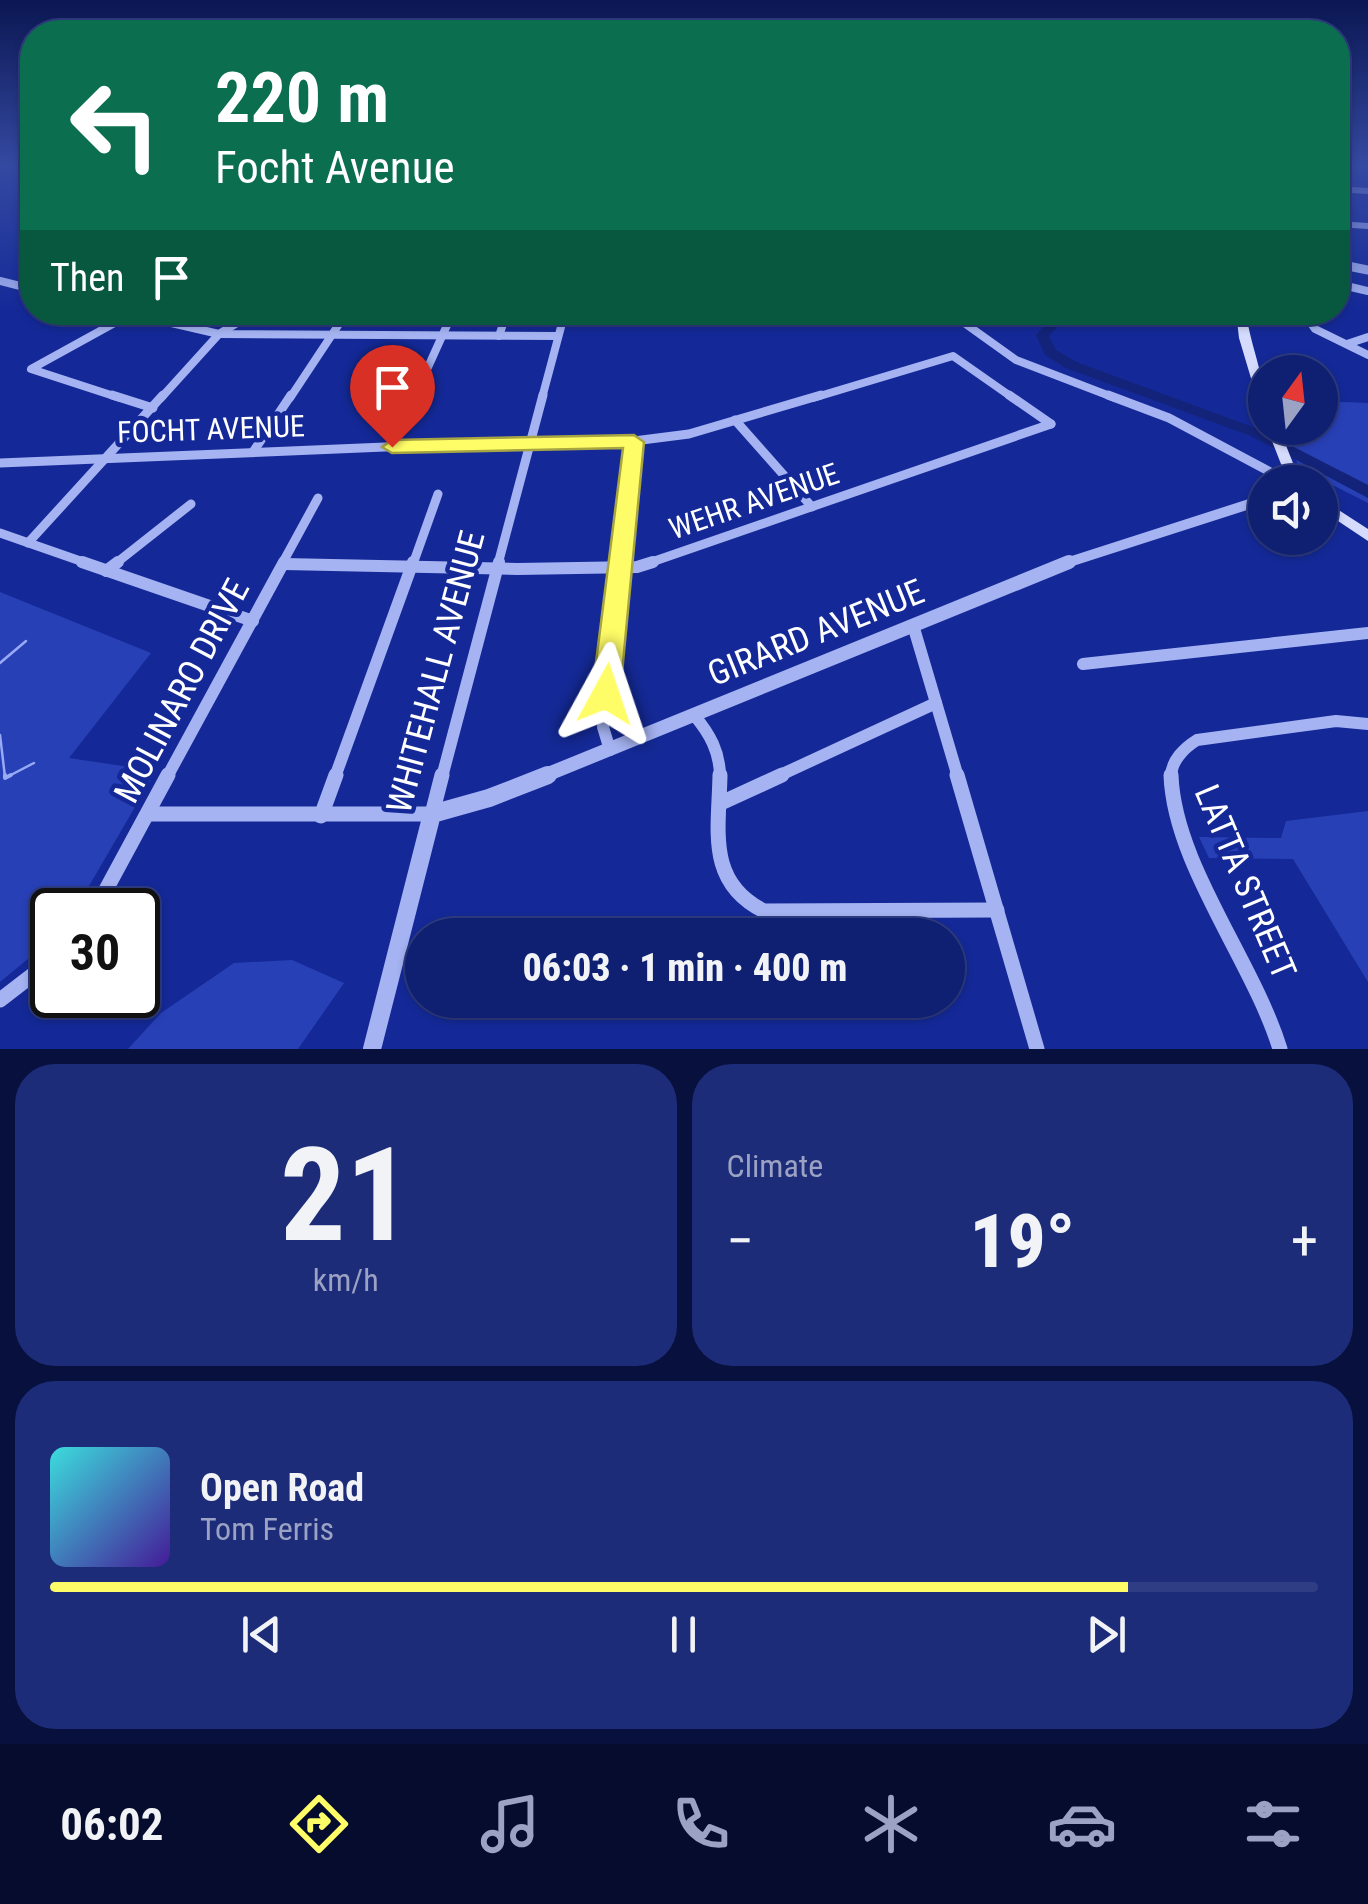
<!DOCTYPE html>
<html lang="en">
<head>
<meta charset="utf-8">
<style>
	body { margin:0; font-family:"Roboto Condensed",sans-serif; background:#1d2c79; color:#f1f3f6; height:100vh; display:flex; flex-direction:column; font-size:38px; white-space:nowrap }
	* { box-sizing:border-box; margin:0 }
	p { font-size:32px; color:#9ba2c3 }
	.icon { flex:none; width:55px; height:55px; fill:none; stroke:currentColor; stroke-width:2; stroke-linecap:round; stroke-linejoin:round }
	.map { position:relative; height:1049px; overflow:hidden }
	.sheet { display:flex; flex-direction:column; gap:15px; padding:15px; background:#08113e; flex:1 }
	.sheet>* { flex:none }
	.top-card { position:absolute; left:20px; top:20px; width:1330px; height:305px; border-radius:40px; box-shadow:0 2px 8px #0004,0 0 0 2px #2f3d84; background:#0b6e4f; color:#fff; overflow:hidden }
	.needle { width:65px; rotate:15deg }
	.buttons { position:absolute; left:1248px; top:355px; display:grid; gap:20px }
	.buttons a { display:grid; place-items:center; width:90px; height:90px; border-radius:50%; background:#0f1f71; box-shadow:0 2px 8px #0004,0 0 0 2px #2f3d84; font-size:50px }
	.speed { position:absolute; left:30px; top:888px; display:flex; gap:20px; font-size:50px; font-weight:700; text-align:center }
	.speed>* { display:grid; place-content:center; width:130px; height:130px; border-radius:50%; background:#0f1f71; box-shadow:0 2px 8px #0004,0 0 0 2px #2f3d84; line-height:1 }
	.speed .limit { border:5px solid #111; border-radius:15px; background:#fff; color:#111 }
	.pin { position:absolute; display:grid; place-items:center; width:85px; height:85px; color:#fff; margin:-102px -42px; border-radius:50% 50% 50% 0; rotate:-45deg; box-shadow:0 0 10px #0007 }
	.pin .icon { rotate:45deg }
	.me { position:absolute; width:110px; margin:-55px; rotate:5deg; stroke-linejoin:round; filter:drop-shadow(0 0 8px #0008) }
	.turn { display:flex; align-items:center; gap:35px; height:210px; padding:0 30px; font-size:45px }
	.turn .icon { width:130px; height:130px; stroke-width:2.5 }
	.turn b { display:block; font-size:70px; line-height:85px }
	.then { display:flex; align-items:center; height:95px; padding:0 30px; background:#0003; gap:20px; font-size:38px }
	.big { font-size:75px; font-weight:800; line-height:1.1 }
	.sheet .card { flex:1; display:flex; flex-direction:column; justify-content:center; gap:15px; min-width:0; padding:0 35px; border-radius:40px; background:#1d2c79 }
	.sheet .dial { align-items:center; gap:0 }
	.dial b { font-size:130px; line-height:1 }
	.song { display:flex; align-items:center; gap:30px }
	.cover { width:120px; height:120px; border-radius:15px; background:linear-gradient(135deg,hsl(180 70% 55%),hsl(260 70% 35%)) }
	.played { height:10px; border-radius:5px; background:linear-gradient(90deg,#fffd67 85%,#2f3d84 85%) }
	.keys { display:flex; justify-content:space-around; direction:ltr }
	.heat { display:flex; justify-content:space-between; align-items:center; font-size:55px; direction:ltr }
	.sheet .tiles { flex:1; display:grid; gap:15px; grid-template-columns:1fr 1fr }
	.card:last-child { grid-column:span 2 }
	.trip { position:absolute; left:405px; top:918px; width:560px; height:100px; border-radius:50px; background:#0f1f71; box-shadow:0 2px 8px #0004,0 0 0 2px #2f3d84; font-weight:800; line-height:100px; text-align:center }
	.tabs { display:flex; height:160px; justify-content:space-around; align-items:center; background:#060c2d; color:#9ba2c3 }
	.tabs .icon { width:70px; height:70px }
	.tabs .on { color:#fffd67 }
	.tabs b { font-size:45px; color:#f1f3f6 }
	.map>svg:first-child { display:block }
</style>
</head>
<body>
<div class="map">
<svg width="1368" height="1049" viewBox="0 0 1368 1049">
	<rect width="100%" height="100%" fill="#142997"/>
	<!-- green -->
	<g fill="#2740b6">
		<polygon points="1320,401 1368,403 1368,503 1299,468 1285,428 1320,428"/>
		<polygon points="0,592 151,653 69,758 156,771 75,910 52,910 52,939 0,982"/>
		<polygon points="1368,811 1368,982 1293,859 1209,858 1199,837 1281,838 1286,821"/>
		<polygon points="292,960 344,983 298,1049 128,1049 161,1013 234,963"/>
	</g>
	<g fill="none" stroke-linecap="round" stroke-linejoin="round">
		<!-- stream-far1 -->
		<g stroke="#98a9f5" stroke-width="2.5">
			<polyline points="0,663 26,641"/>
			<polyline points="0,735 5,777"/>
			<polyline points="7,777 34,763"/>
		</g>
		<!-- stream -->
		<polyline stroke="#98a9f5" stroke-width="4" points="5,775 5,778 11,775"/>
		<!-- river -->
		<polygon fill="#132379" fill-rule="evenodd" points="1057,312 1071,312 1049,336 1056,350 1076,362 1261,430 1368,485 1368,498 1251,436 1066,368 1045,355 1036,335"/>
		<!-- minor-far4 -->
		<g stroke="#a5b3f2" stroke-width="6">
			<polyline points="1338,189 1368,191"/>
			<polyline points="1338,224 1368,226"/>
		</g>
		<!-- minor-far3 -->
		<g stroke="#a5b3f2" stroke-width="8">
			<polyline points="0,281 32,289"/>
			<polyline points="1338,284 1368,291"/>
			<polyline points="124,312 219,334 558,336"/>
			<polyline points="949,312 1016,360 1115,398"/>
			<polyline points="1303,312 1315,329 1368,355"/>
			<polyline points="499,336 507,312"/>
			<polyline points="1347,344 1368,337"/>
			<polyline points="120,398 31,369 129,315"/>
			<polyline points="161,398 219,334 255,312"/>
			<polyline points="290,398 347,312"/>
			<polyline points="414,398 453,312"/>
			<polyline points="542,398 565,312"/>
			<polyline points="813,398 953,356 1013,398"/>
		</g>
		<!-- minor-far2 -->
		<g stroke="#a5b3f2" stroke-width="9">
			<polyline points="112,395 153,408"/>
			<polyline points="1009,395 1051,424"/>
			<polyline points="1108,395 1169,418 1289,482"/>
			<polyline points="735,420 812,507"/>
			<polyline points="392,447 415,395"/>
			<polyline points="253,452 291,395"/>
			<polyline points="0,463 531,441 634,441 689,434 821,395"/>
			<polyline points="0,533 89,564"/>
			<polyline points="28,543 163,395"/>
			<polyline points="115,564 191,504"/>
			<polyline points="282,564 318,498"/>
			<polyline points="413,564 438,494"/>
			<polyline points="498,564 543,395"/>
			<polyline points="619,564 634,441"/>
			<polyline points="646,564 1051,424"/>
		</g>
		<!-- minor-far1 -->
		<g stroke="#a5b3f2" stroke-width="12">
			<polyline points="82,562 253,621"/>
			<polyline points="284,564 517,569 637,567 653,562"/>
			<polyline points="106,571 118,562"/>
			<polyline points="913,625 958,777"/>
			<polyline points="1083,664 1368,633"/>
			<path d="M694,715C710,734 720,752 720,777"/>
			<polyline points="610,750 603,727 620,562"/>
			<polyline points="167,777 284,562"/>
			<polyline points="335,777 413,562"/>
			<polyline points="442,777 499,562"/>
			<polyline points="776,777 936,703"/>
			<path d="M1171,777C1171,761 1184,748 1197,740L1336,721L1368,724"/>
		</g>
		<!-- minor -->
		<g stroke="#a5b3f2" stroke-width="15">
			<path d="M720,775C719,830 706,882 764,911L997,910"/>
			<polyline points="957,775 1037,1049"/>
			<path d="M1171,775C1174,864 1253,961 1280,1049"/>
			<polyline points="721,803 782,775"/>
			<polyline points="149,814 432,814 442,775"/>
			<polyline points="321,816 336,775"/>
			<polyline points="95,910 168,775"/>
			<polyline points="0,1000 52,960"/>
		</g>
		<!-- tertiary-far4 -->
		<polyline stroke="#a5b3f2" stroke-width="6" points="1338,264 1355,267"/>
		<!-- tertiary-far3 -->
		<polyline stroke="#a5b3f2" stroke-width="9" points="1343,265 1368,270"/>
		<!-- tertiary-far2 -->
		<polyline stroke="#a5b3f2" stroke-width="10" points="1063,564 1265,499"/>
		<!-- tertiary-far1 -->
		<polyline stroke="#a5b3f2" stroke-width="14" points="541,777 1069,562"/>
		<!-- tertiary -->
		<polyline stroke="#a5b3f2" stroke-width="18" points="372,1049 432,814 489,798 548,775"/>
		<!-- secondary -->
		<g fill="#d5dbfc" fill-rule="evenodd">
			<path d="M1236,312H1246C1250,345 1265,375 1265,408L1259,405L1239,338Z"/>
			<polygon points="1267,428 1279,428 1293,463 1306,482 1294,482 1281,464"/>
			<polygon points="1320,498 1368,529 1368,541 1320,509"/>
		</g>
	</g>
	<!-- wall -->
	<polygon fill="#3044a3" points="241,312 292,312 271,316 262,327 247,327"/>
	<!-- shaded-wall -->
	<polygon fill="#273784" points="255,312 269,312 271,316 262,327"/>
	<!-- sky -->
	<linearGradient id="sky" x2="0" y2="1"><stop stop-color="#0b1753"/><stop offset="0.53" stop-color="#3449a1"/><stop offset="1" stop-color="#3449a1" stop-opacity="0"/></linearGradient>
	<rect width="1368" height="312" fill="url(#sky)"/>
	<!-- route -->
	<polygon fill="#fffd67" stroke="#a6a443" stroke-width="2.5" points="634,435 644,442 620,694 616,702 606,706 596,702 592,694 623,448 392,453 382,447 392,440"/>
	<g text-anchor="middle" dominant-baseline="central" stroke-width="9" stroke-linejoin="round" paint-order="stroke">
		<!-- street labels -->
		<g font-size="30" fill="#fff" stroke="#142997">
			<text transform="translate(211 429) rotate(-2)">FOCHT AVENUE</text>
			<text transform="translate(754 501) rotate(-19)">WEHR AVENUE</text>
		</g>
		<!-- near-street labels -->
		<g font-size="35" fill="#fff" stroke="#142997">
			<text transform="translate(816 633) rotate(-22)">GIRARD AVENUE</text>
			<text transform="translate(436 672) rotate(-75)">WHITEHALL AVENUE</text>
			<text transform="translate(182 691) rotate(-62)">MOLINARO DRIVE</text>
			<text transform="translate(1245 882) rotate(67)">LATTA STREET</text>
		</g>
	</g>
</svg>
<div class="buttons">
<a><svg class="needle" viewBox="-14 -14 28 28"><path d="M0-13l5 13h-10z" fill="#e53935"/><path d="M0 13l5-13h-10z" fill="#9ba2c3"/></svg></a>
<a><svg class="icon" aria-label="sound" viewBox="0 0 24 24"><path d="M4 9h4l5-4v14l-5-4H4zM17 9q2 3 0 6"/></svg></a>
</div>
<div class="speed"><div class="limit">30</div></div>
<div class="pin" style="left:392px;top:447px;background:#d93025"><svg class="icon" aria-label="arrive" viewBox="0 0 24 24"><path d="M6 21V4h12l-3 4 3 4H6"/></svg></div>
<svg class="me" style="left:606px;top:694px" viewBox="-20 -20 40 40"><path d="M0-17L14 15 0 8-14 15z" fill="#fffd67" stroke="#fff" stroke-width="4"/></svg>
<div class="trip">06:03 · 1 min · 400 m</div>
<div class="top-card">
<div class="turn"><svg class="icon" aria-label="left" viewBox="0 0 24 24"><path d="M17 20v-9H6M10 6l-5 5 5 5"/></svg><div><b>220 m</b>Focht Avenue</div></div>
<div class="then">Then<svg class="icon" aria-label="arrive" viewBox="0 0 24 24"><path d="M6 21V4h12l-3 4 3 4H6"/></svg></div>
</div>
</div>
<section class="sheet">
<div class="tiles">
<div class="card dial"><b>21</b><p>km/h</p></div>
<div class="card"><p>Climate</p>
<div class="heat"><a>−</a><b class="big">19°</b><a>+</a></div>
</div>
<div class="card">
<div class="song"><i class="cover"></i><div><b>Open Road</b><p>Tom Ferris</p></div></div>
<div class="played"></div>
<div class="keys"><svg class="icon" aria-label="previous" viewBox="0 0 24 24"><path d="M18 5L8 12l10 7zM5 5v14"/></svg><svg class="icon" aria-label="pause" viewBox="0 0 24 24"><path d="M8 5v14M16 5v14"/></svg><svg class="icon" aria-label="next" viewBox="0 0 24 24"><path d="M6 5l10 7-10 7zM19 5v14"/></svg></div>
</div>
</div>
</section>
<nav class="tabs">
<b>06:02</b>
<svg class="icon on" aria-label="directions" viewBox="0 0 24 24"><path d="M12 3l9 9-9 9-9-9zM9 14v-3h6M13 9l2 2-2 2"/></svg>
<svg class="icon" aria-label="music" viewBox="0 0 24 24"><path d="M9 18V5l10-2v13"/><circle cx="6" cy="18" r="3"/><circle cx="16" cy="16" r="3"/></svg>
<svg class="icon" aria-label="phone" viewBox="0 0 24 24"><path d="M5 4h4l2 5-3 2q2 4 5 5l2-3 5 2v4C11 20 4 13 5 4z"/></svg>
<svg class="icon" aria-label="climate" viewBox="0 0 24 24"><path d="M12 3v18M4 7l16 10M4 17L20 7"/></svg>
<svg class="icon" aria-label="car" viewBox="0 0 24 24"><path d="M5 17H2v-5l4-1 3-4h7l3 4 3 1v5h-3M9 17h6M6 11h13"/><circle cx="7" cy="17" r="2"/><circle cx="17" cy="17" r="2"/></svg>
<svg class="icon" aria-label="filters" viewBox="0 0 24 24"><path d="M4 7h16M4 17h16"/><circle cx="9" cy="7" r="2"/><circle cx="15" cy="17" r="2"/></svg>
</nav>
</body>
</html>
